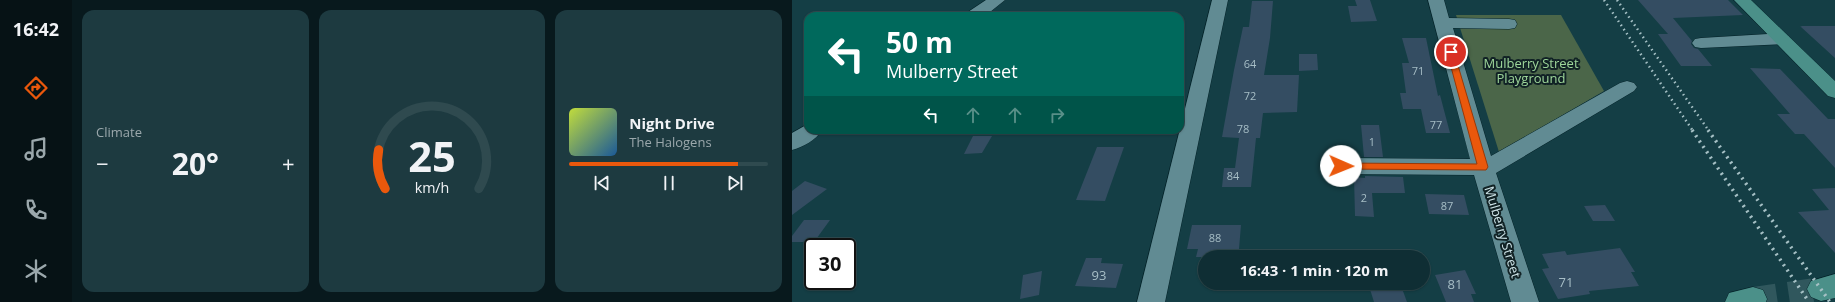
<!DOCTYPE html>
<html lang="en">
<head>
<meta charset="utf-8">
<style>
	body { margin:0; font-family:"Open Sans",sans-serif; background:#1d3a40; color:#f1f3f6; height:100vh; display:flex; flex-direction:column; font-size:15px; white-space:nowrap }
	* { box-sizing:border-box; margin:0 }
	p { font-size:13px; color:#9ba8ac }
	.icon { flex:none; width:22px; height:22px; fill:none; stroke:currentColor; stroke-width:2; stroke-linecap:round; stroke-linejoin:round }
	.map { position:relative; flex:1; overflow:hidden }
	.drawer { display:flex; flex-direction:column; gap:10px; padding:10px; background:#08191d; width:720px }
	.drawer>* { flex:none }
	.top-card { position:absolute; left:12px; top:12px; width:380px; height:122px; border-radius:12px; box-shadow:0 1px 3px #0004,0 0 0 1px #2f4a4f; background:#00695c; color:#fff; overflow:hidden }
	.speed { position:absolute; left:12px; top:238px; display:flex; gap:8px; font-size:20px; font-weight:700; text-align:center }
	.speed>* { display:grid; place-content:center; width:52px; height:52px; border-radius:50%; background:#0f2e34; box-shadow:0 1px 3px #0004,0 0 0 1px #2f4a4f; line-height:1 }
	.speed .limit { border:2px solid #111; border-radius:6px; background:#fff; color:#111 }
	.pin { position:absolute; display:grid; place-items:center; width:34px; height:34px; color:#fff; margin:-17px; border:2px solid #fff; border-radius:50%; box-shadow:0 1px 4px #0007 }
	.me { position:absolute; width:44px; margin:-22px; rotate:91deg; stroke-linejoin:round; filter:drop-shadow(0 0 3px #0008) }
	.turn { display:flex; align-items:center; gap:14px; height:84px; padding:0 16px; font-size:18px }
	.turn .icon { width:52px; height:52px; stroke-width:2.5 }
	.turn b { display:block; font-size:28px; line-height:34px }
	.lanes { display:flex; align-items:center; height:38px; padding:0 16px; background:#0003; justify-content:center; gap:20px; direction:ltr }
	.lanes .off { opacity:.35 }
	.big { font-size:30px; font-weight:700; line-height:1.1 }
	.drawer .tile { flex:1; display:flex; flex-direction:column; justify-content:center; gap:6px; min-width:0; padding:0 14px; border-radius:12px; background:#1d3a40 }
	.drawer .dial { align-items:center; gap:0 }
	.dial svg { height:104px; overflow:visible; fill:none; stroke:#2f4a4f; stroke-width:7; stroke-linecap:round; text-anchor:middle }
	.dial text { fill:#f1f3f6; stroke:none }
	.song { display:flex; align-items:center; gap:12px }
	.cover { width:48px; height:48px; border-radius:6px; background:linear-gradient(135deg,hsl(70 70% 55%),hsl(210 70% 35%)) }
	.played { height:4px; border-radius:2px; background:linear-gradient(90deg,#ea580c 85%,#2f4a4f 85%) }
	.keys { display:flex; justify-content:space-around; direction:ltr }
	.heat { display:flex; justify-content:space-between; align-items:center; font-size:22px; direction:ltr }
	.drawer .tiles { flex:1; display:grid; gap:10px; grid-template-columns:repeat(3,1fr) }
	.trip { position:absolute; left:406px; top:250px; width:232px; height:40px; border-radius:20px; background:#0f2e34; box-shadow:0 1px 3px #0004,0 0 0 1px #2f4a4f; font-weight:700; line-height:40px; text-align:center }
	main { display:flex; flex:1; min-height:0 }
	.dock { display:flex; flex-direction:column; width:72px; justify-content:space-around; align-items:center; background:#061215; color:#9ba8ac }
	.dock .icon { width:28px; height:28px }
	.dock .selected { color:#ea580c }
	.dock b { font-size:18px; color:#f1f3f6 }
	.map>svg:first-child { display:block }
</style>
</head>
<body>
<main>
<nav class="dock">
<b>16:42</b>
<svg class="icon selected" aria-label="directions" viewBox="0 0 24 24"><path d="M12 3l9 9-9 9-9-9zM9 14v-3h6M13 9l2 2-2 2"/></svg>
<svg class="icon" aria-label="music" viewBox="0 0 24 24"><path d="M9 18V5l10-2v13"/><circle cx="6" cy="18" r="3"/><circle cx="16" cy="16" r="3"/></svg>
<svg class="icon" aria-label="phone" viewBox="0 0 24 24"><path d="M5 4h4l2 5-3 2q2 4 5 5l2-3 5 2v4C11 20 4 13 5 4z"/></svg>
<svg class="icon" aria-label="climate" viewBox="0 0 24 24"><path d="M12 3v18M4 7l16 10M4 17L20 7"/></svg>
</nav>
<section class="drawer">
<div class="tiles">
<div class="tile"><p>Climate</p>
<div class="heat"><a>−</a><b class="big">20°</b><a>+</a></div>
</div>
<div class="tile dial"><svg viewBox="0 0 100 80">
<path d="M14 69A42 42 0 1 1 86 69"/>
<path d="M14 69A42 42 0 0 1 9 39" stroke="#ea580c"/>
<text x="50" y="56" font-size="32" font-weight="700">25</text>
<text x="50" y="72" font-size="11">km/h</text>
</svg></div>
<div class="tile">
<div class="song"><i class="cover"></i><div><b>Night Drive</b><p>The Halogens</p></div></div>
<div class="played"></div>
<div class="keys"><svg class="icon" aria-label="previous" viewBox="0 0 24 24"><path d="M18 5L8 12l10 7zM5 5v14"/></svg><svg class="icon" aria-label="pause" viewBox="0 0 24 24"><path d="M8 5v14M16 5v14"/></svg><svg class="icon" aria-label="next" viewBox="0 0 24 24"><path d="M6 5l10 7-10 7zM19 5v14"/></svg></div>
</div>
</div>
</section>
<div class="map">
<svg width="1043" height="302" viewBox="0 0 1043 302">
	<rect width="100%" height="100%" fill="#143e45"/>
	<!-- green -->
	<polygon fill="#4b6649" points="664,15 769,15 812,91 707,152"/>
	<!-- building -->
	<g fill="#344d62">
		<polygon points="563,0 578,0 585,21 559,22 556,6 565,6"/>
		<polygon points="846,0 936,0 951,15 881,18 900,41 899,44 902,48 906,49 920,66 889,66 866,34 876,34"/>
		<polygon points="460,1 481,1 478,38 472,75 507,75 505,112 471,113 468,138 464,138 459,187 430,187 432,168 443,168 447,138 430,137 442,70 451,27 457,27"/>
		<polygon points="1008,26 1043,26 1043,58 1009,27 1010,27"/>
		<polygon points="610,38 634,38 646,96 648,95 658,133 634,133 629,109 611,109 608,93 614,93 610,63 617,63"/>
		<polygon points="507,54 525,54 526,70 507,71"/>
		<polygon points="958,68 988,69 1036,119 1043,119 1043,168 1012,134 1003,134 985,114 998,114"/>
		<polygon points="569,125 587,125 591,157 572,157"/>
		<polygon points="181,136 200,136 190,153 172,154"/>
		<polygon points="305,147 332,147 313,201 284,200"/>
		<polygon points="573,176 611,177 613,193 580,193 582,217 563,216 562,177 573,178"/>
		<polygon points="13,181 35,189 0,215 0,191"/>
		<polygon points="1043,188 1043,253 1006,212 1037,210 1020,189"/>
		<polygon points="633,194 672,195 677,215 637,214"/>
		<polygon points="813,205 823,221 801,221 792,206"/>
		<polygon points="12,220 38,220 22,242 0,242 0,236"/>
		<polygon points="400,225 449,225 447,249 434,249 433,257 404,257 406,249 395,249"/>
		<polygon points="828,248 843,272 839,272 847,286 797,291 798,294 766,299 750,269 757,268 750,254 773,251 775,255"/>
		<polygon points="294,258 310,258 309,263 331,264 324,288 283,286"/>
		<polygon points="673,270 684,294 679,294 682,302 654,302 643,275"/>
		<polygon points="250,271 247,295 228,299 231,275"/>
		<polygon points="576,283 608,283 615,302 582,302"/>
	</g>
	<g fill="none" stroke-linecap="round" stroke-linejoin="round">
		<!-- major-tunnel -->
		<polyline stroke="#30575d" stroke-width="24" stroke-dasharray="24 12" stroke-linecap="butt" points="961,299 1029,289"/>
		<defs>
			<g id="minor">
				<polygon points="194,0 213,0 193,16 174,16 176,12"/>
				<polygon points="420,0 436,0 373,302 345,302"/>
				<polygon points="636,0 652,0 657,18 717,19 723,20 725,24 723,28 717,29 661,28 699,156 828,83 835,81 842,83 845,87 842,91 704,173 747,302 719,302 682,175 549,174 541,172 538,166 541,160 549,158 678,159"/>
				<polygon points="976,34 996,36 999,40 996,44 909,48 903,47 900,43 903,39 909,38"/>
				<path d="M16,124V130H30C24,140 11,147 0,150V133Z"/>
			</g>
			<g id="major">
				<polygon points="942,0 959,0 1043,81 1043,98 1036,96"/>
				<polygon points="1043,274 1043,298 1029,301 1019,297 1015,289 1019,281"/>
				<polygon points="961,287 971,290 975,299 974,302 933,302 937,293"/>
			</g>
		</defs>
		<!-- minor casing -->
		<use href="#minor" stroke="#042329" stroke-width="1"/>
		<!-- major casing -->
		<use href="#major" stroke="#042329" stroke-width="1"/>
		<!-- minor -->
		<use href="#minor" fill="#618b93" fill-rule="evenodd"/>
		<!-- major -->
		<use href="#major" fill="#4b9089" fill-rule="evenodd"/>
		<!-- rail-far1 -->
		<g stroke="#a6c0c5" stroke-width="2.5" stroke-dasharray="1.5 3.5" stroke-linecap="butt">
			<polyline points="812,0 901,131"/>
			<polyline points="825,0 917,131"/>
		</g>
		<!-- rail -->
		<g stroke="#a6c0c5" stroke-width="3.5" stroke-dasharray="2 4.5" stroke-linecap="butt">
			<polyline points="900,130 1017,302"/>
			<polyline points="916,130 1038,302"/>
		</g>
	</g>
	<!-- route -->
	<polygon fill="#ea580c" stroke="#983908" points="656,50 662,52 696,167 694,170 546,169 545,166 549,163 685,164 655,52"/>
	<g text-anchor="middle" dominant-baseline="central" stroke-width="4" stroke-linejoin="round" paint-order="stroke">
		<!-- number labels -->
		<g font-size="11" fill="#a7bec6">
			<text x="458" y="63">64</text>
			<text x="626" y="70">71</text>
			<text x="458" y="95">72</text>
			<text x="644" y="124">77</text>
			<text x="451" y="128">78</text>
			<text x="580" y="141">1</text>
			<text x="441" y="175">84</text>
			<text x="572" y="197">2</text>
			<text x="655" y="205">87</text>
			<text x="423" y="237">88</text>
		</g>
		<!-- park labels -->
		<g font-size="13" fill="#9ed69a" stroke="#112225">
			<text x="739" y="63">Mulberry Street<tspan x="739" dy="15">Playground</tspan></text>
		</g>
		<!-- street labels -->
		<g font-size="13" fill="#cde3e7" stroke="#112225">
			<text transform="translate(711 232) rotate(73)">Mulberry Street</text>
		</g>
		<!-- near-number labels -->
		<g font-size="13" fill="#a7bec6">
			<text x="307" y="275">93</text>
			<text x="774" y="282">71</text>
			<text x="663" y="284">81</text>
		</g>
	</g>
</svg>
<div class="speed"><div class="limit">30</div></div>
<div class="pin" style="left:659px;top:52px;background:#d93025"><svg class="icon" aria-label="arrive" viewBox="0 0 24 24"><path d="M6 21V4h12l-3 4 3 4H6"/></svg></div>
<svg class="me" style="left:549px;top:166px" viewBox="-20 -20 40 40"><circle r="19" fill="#fff"/><path d="M0-13L10 11 0 6-10 11z" fill="#ea580c"/></svg>
<div class="trip">16:43 · 1 min · 120 m</div>
<div class="top-card">
<div class="turn"><svg class="icon" aria-label="left" viewBox="0 0 24 24"><path d="M17 20v-9H6M10 6l-5 5 5 5"/></svg><div><b>50 m</b>Mulberry Street</div></div>
<div class="lanes"><svg class="icon" aria-label="left" viewBox="0 0 24 24"><path d="M17 20v-9H6M10 6l-5 5 5 5"/></svg><svg class="icon off" aria-label="ahead" viewBox="0 0 24 24"><path d="M12 20V5M6 11l6-6 6 6"/></svg><svg class="icon off" aria-label="ahead" viewBox="0 0 24 24"><path d="M12 20V5M6 11l6-6 6 6"/></svg><svg class="icon off" aria-label="right" viewBox="0 0 24 24"><path d="M7 20v-9h11M14 6l5 5-5 5"/></svg></div>
</div>
</div>
</main>
</body>
</html>
